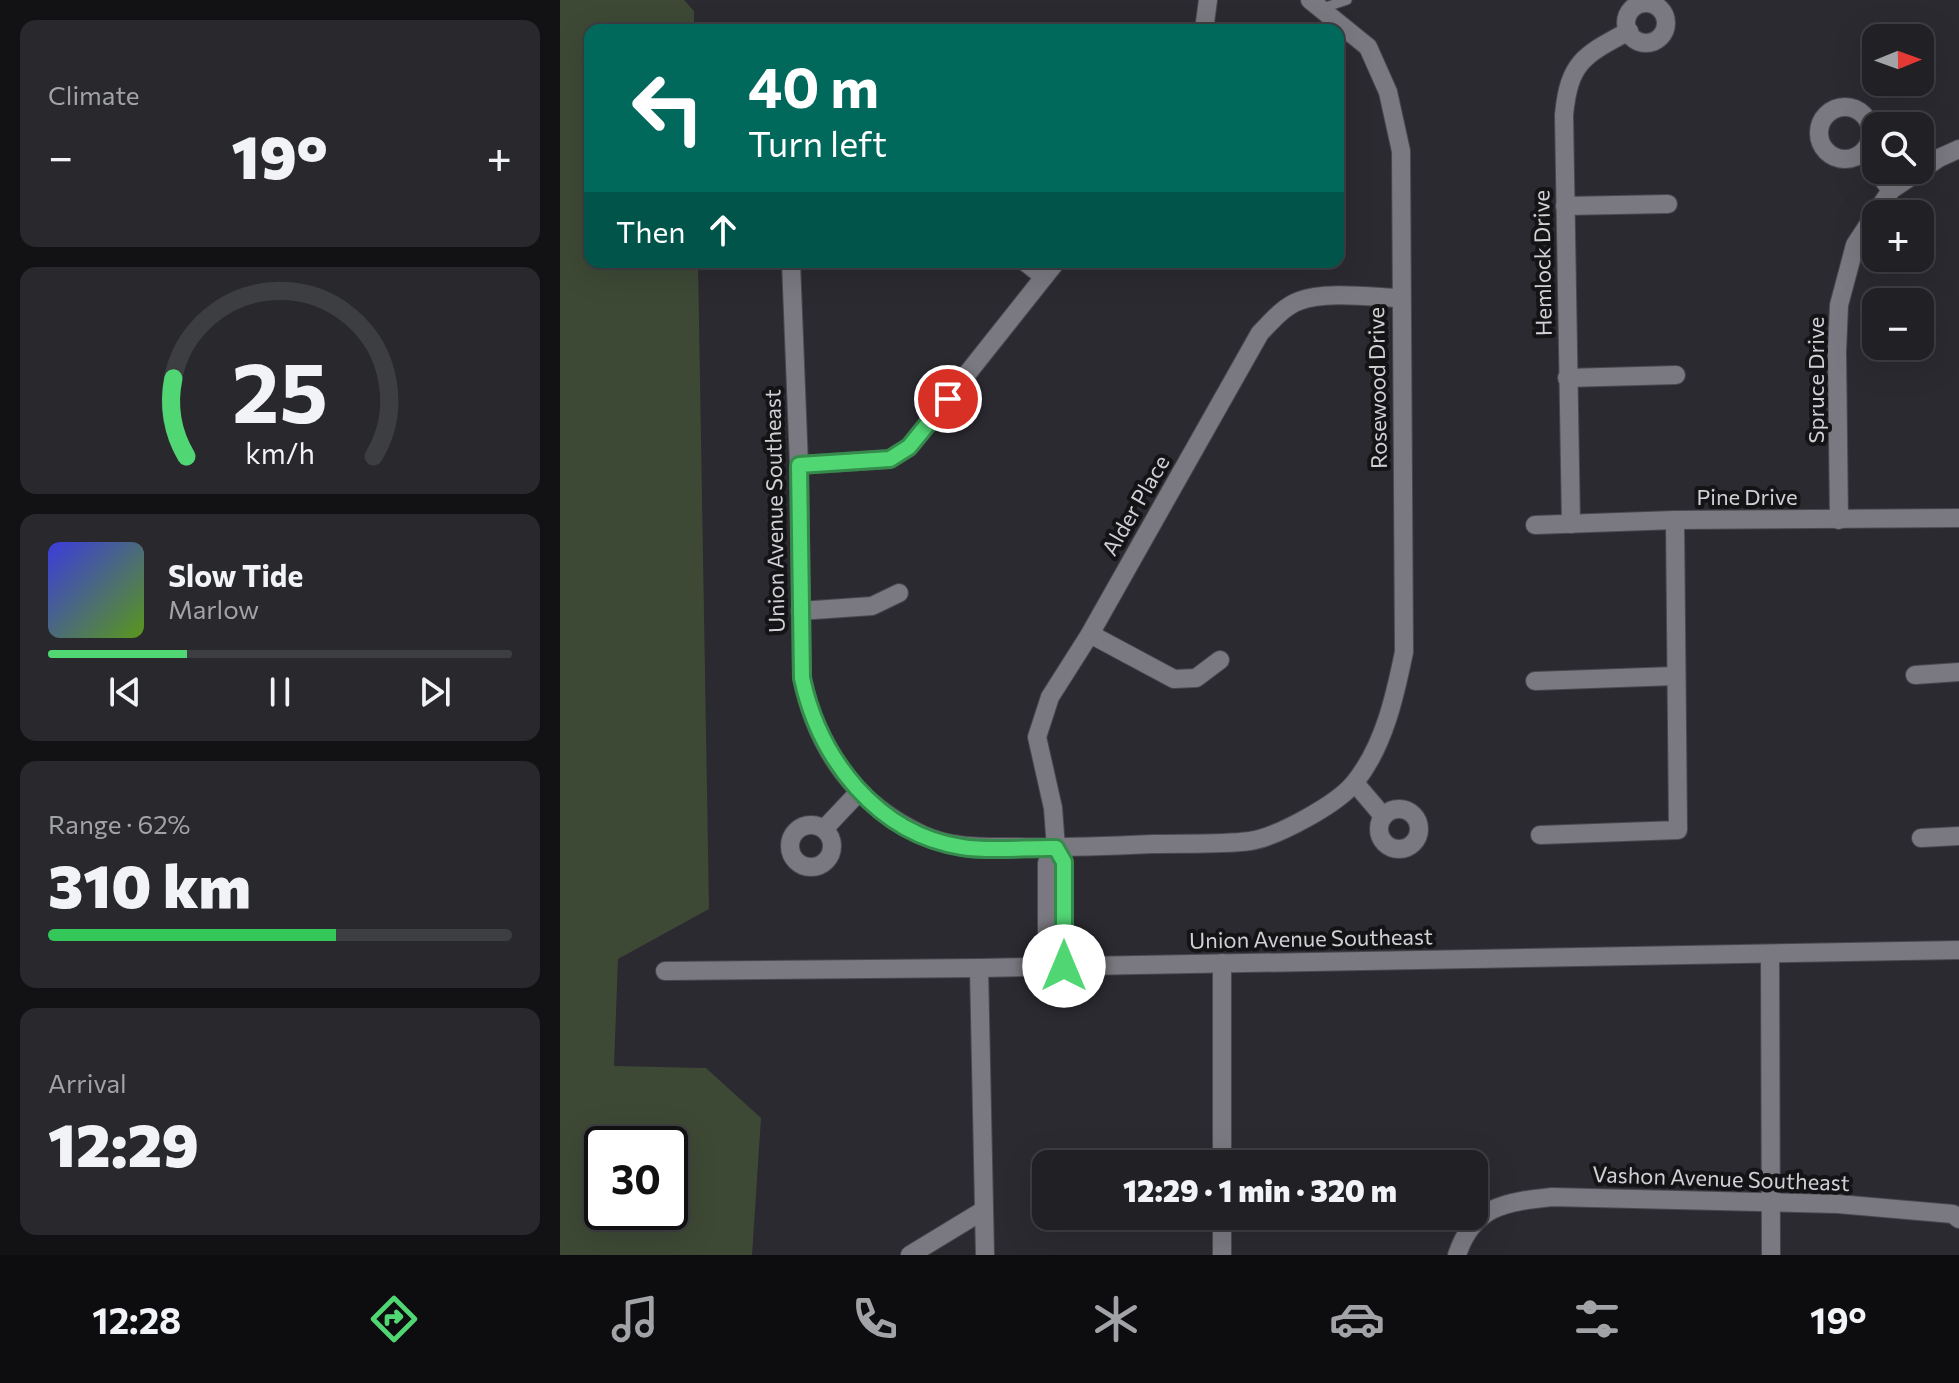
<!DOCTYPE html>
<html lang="en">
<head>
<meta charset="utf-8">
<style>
	body { margin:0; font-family:Commissioner,sans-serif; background:#28282d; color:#f1f3f6; height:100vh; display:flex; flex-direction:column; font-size:30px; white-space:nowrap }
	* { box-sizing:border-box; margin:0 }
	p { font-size:26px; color:#a2a3a7 }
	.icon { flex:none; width:44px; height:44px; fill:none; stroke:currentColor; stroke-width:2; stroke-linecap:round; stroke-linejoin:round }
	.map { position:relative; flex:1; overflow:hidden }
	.panel { display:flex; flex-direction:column; gap:20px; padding:20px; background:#121214; width:560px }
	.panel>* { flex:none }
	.banner { position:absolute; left:24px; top:24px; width:760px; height:244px; border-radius:16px; box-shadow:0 8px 32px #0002,0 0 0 2px #3d3e42; background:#00695c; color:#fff; overflow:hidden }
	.needle { width:52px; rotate:89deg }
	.tools { position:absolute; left:1302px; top:24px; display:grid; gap:16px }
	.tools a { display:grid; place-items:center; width:72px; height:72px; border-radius:16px; background:#202025; box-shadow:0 8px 32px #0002,0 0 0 2px #3d3e42; font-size:40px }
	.speed { position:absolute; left:24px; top:1126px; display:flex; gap:16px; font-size:40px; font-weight:700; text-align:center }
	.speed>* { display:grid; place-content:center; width:104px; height:104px; border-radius:50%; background:#202025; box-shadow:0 8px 32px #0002,0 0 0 2px #3d3e42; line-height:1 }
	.speed .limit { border:4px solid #111; border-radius:12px; background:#fff; color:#111 }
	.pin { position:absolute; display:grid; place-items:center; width:68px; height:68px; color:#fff; margin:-34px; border:4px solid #fff; border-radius:50%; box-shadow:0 2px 8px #0007 }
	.me { position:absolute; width:88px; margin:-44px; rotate:0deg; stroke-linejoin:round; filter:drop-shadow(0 0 6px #0008) }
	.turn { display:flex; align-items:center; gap:28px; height:168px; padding:0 32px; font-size:36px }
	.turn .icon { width:104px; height:104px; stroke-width:2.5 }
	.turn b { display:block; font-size:56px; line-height:68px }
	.then { display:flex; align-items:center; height:76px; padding:0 32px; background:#0003; gap:16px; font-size:30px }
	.big { font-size:60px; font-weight:800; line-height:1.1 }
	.panel .card { flex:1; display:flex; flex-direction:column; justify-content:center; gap:12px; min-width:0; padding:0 28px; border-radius:16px; background:#28282d }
	.panel .dial { align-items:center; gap:0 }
	.dial svg { height:208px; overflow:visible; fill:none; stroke:#3d3e42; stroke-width:7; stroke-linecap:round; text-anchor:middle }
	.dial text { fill:#f1f3f6; stroke:none }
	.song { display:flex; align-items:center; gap:24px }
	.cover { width:96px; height:96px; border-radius:12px; background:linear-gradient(135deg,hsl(240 70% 55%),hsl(90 70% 35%)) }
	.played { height:8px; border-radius:4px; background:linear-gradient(90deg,#51d674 30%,#3d3e42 30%) }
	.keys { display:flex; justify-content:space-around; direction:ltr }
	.heat { display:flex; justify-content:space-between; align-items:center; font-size:44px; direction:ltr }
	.charge { height:12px; border-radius:6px; background:linear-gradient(90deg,#34c759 62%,#3d3e42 0) }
	.trip { position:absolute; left:472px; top:1150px; width:456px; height:80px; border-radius:16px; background:#202025; box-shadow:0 8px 32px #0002,0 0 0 2px #3d3e42; font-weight:800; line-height:80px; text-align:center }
	.menu { display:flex; height:128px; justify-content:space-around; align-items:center; background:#0d0d0f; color:#a2a3a7 }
	.menu .icon { width:56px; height:56px }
	.menu .selected { color:#51d674 }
	.menu b { font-size:36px; color:#f1f3f6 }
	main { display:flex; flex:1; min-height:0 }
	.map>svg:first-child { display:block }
</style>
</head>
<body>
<main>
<section class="panel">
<div class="card"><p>Climate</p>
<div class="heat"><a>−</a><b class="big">19°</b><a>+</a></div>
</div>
<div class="card dial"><svg viewBox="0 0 100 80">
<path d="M14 69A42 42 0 1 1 86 69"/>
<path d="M14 69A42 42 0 0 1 9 39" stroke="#51d674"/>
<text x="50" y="56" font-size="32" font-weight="700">25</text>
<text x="50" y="72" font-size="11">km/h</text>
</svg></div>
<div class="card">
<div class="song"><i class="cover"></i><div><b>Slow Tide</b><p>Marlow</p></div></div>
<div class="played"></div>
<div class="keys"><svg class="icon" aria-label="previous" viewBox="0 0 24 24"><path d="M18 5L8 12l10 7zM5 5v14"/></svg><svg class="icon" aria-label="pause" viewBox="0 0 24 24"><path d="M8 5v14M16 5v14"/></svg><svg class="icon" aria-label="next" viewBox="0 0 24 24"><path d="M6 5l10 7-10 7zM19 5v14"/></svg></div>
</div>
<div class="card"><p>Range · 62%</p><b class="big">310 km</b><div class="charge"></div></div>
<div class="card"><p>Arrival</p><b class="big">12:29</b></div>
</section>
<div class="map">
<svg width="1399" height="1255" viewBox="0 0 1399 1255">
	<rect width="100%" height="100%" fill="#2b2a31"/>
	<!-- green -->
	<path fill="#3d4935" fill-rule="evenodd" d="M0,0H124L134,11V30H30V262H138L149,909L58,959L54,1066L146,1068L201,1118L192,1255H0ZM42,1144H110V1212H42Z"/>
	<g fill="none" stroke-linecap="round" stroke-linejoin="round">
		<defs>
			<polyline id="lane" points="763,8 787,0"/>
			<g id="street">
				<circle cx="1086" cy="23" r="20"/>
				<polyline points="644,30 648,0"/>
				<circle cx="1285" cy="133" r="26"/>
				<polyline points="1316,170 1331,190"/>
				<polyline points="1005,206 1108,204"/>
				<path d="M231,262L239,465L242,678C257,751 295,803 363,835C393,849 426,847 459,847C503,848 548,846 593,844C624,843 658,845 690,841C717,837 778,804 795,782C824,746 835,696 844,652L841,151L828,92L808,47L750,0"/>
				<polyline points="465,262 484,277"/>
				<polyline points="1007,378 1116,375"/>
				<polyline points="239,465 330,459 349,447 496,262"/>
				<polyline points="1279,520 1277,352 1279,305 1295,245 1331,190 1379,158 1399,149"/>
				<path d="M1011,524L1004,115C1009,62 1024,55 1069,31"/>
				<polyline points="975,525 1115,520 1399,518"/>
				<polyline points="240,611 312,606 339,593"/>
				<polyline points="530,634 614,679 636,678 660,660"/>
				<polyline points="1355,675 1399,672"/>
				<polyline points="975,681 1115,676"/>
				<polyline points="795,783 823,816"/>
				<circle cx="839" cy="829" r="20"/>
				<circle cx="251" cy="846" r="21"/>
				<polyline points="264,829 298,793"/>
				<polyline points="980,835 1118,830 1115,520"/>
				<polyline points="1361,838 1399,836"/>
				<path d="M496,848L493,808L477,737L490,697L530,634L700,333C712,321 723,307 739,301C764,291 812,297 840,298"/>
				<polyline points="1210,954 1211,1255"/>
				<polyline points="487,966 487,863 496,848 504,862 504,966"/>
				<polyline points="419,968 425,1255"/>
				<polyline points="105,971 419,968 1399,950"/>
				<polyline points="662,1164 662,963"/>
				<polyline points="662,1216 662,1255"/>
				<polyline points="350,1255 424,1210"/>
				<path d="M897,1255C913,1206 945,1202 992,1197L1278,1204L1393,1214L1399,1219"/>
			</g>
		</defs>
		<!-- lane casing -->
		<use href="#lane" stroke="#49484e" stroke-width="11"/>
		<!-- street casing -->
		<use href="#street" stroke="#49484e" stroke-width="20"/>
		<!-- lane -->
		<use href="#lane" stroke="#7a7981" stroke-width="9"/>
		<!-- street -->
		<use href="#street" stroke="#7a7981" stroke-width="18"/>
	</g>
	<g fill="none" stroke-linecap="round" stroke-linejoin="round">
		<defs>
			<path id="route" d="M388,399L349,447L330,459L239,465L242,678C259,758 317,834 402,847C432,852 466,847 496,848L504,862V966"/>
		</defs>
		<!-- route casing -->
		<use href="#route" stroke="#358b4b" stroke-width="20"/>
		<!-- route -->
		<use href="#route" stroke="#51d674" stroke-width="14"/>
	</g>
	<g text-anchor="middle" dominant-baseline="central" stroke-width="8" stroke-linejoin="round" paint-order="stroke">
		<!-- street labels -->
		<g font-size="22" fill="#d1d1d5" stroke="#141316">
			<text transform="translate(982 263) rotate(-91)">Hemlock Drive</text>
			<text transform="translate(1255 380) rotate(-90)">Spruce Drive</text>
			<text transform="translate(817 388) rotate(-91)">Rosewood Drive</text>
			<text x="1187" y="496">Pine Drive</text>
			<text transform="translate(575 505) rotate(-60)">Alder Place</text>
			<text transform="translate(214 511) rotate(-91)">Union Avenue Southeast</text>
			<text transform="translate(751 938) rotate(-1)">Union Avenue Southeast</text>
			<text transform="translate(1161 1178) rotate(2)">Vashon Avenue Southeast</text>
		</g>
	</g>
</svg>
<div class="tools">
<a><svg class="needle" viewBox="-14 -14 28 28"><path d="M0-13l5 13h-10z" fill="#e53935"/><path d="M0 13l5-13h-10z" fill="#a2a3a7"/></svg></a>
<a><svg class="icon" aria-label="search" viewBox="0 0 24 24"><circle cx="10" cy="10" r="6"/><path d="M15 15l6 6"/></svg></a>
<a>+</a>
<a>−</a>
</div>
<div class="speed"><div class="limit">30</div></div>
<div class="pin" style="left:388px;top:399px;background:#d93025"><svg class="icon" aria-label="arrive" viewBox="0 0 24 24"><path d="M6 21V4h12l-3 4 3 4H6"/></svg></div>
<svg class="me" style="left:504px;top:966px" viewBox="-20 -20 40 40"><circle r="19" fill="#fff"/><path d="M0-13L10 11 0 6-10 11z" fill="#51d674"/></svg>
<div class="trip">12:29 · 1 min · 320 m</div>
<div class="banner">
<div class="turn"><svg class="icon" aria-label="left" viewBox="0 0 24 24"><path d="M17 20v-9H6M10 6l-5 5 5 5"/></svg><div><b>40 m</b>Turn left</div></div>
<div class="then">Then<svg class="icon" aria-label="ahead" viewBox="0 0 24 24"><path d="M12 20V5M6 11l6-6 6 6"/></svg></div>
</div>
</div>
</main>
<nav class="menu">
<b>12:28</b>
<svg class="icon selected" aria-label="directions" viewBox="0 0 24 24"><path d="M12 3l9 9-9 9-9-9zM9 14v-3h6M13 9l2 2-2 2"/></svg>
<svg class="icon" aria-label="music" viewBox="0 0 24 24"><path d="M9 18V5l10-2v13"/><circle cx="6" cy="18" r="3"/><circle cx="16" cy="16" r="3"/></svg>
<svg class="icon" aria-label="phone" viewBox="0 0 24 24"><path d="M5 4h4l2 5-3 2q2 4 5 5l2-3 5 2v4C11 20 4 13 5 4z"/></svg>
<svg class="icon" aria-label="climate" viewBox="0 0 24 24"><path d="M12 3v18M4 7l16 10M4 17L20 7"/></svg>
<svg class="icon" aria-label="car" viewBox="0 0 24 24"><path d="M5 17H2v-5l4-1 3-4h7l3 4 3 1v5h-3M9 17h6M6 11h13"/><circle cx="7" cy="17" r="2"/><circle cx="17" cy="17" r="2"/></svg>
<svg class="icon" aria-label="filters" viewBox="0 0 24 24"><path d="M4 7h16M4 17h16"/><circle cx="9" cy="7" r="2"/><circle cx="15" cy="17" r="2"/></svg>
<b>19°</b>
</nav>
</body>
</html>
